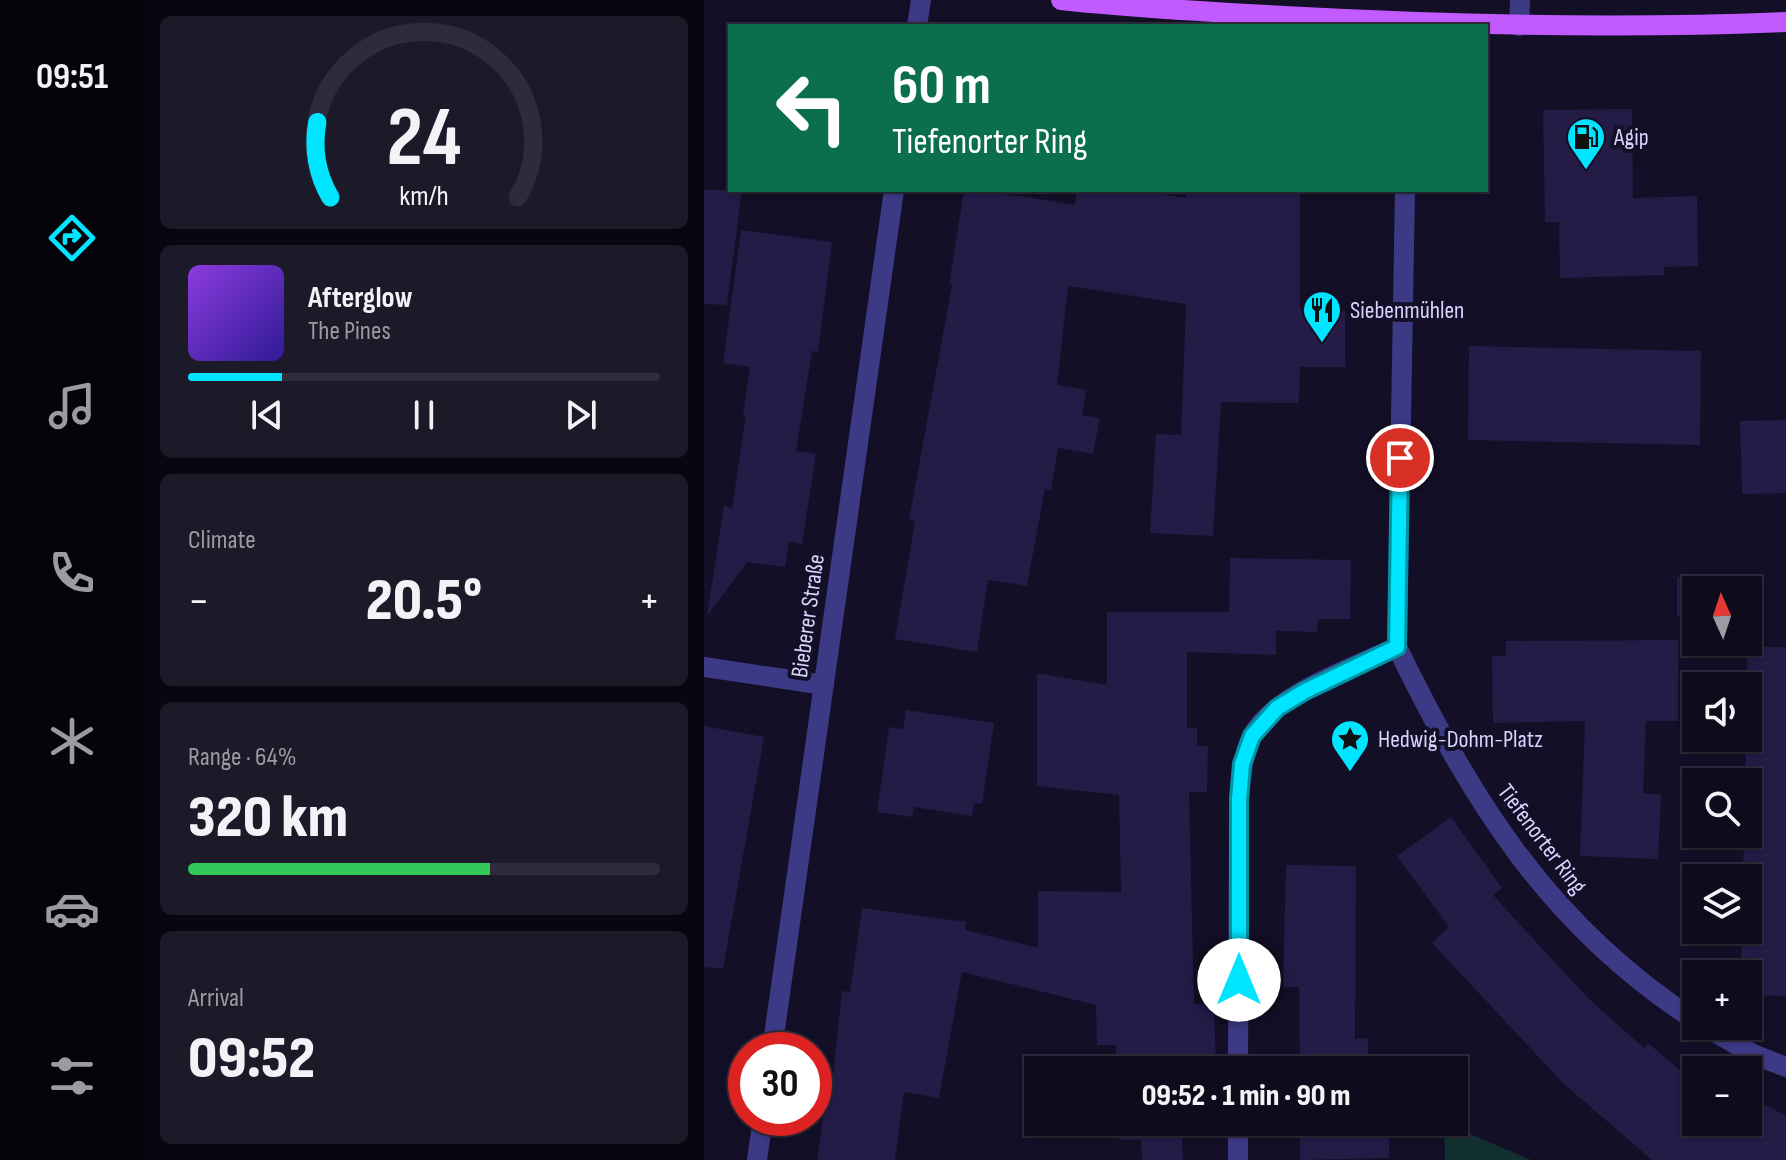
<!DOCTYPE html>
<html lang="en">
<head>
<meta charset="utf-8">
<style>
	body { margin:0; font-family:"Sofia Sans Condensed",sans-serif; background:#1c1929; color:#f1f3f6; height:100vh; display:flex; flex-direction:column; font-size:30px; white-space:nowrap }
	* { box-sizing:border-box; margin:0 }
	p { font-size:26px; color:#9b9ba3 }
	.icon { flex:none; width:44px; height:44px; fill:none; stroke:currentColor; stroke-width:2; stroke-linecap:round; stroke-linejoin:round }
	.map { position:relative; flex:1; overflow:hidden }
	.details { display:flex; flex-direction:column; gap:16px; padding:16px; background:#08060f; width:560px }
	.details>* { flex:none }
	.guide { position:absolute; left:24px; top:24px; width:760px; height:168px; border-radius:0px; box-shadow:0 2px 6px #0004,0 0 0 2px #2e2b3b; background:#0b6e4f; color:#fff; overflow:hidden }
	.needle { width:52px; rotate:357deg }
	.fabs { position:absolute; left:978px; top:576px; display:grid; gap:16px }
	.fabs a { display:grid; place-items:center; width:80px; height:80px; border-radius:0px; background:#0e0b1c; box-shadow:0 2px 6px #0004,0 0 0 2px #2e2b3b; font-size:40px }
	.speed { position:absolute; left:24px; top:1032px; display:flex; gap:16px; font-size:40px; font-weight:700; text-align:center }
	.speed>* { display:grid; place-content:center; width:104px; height:104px; border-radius:50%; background:#0e0b1c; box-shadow:0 2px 6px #0004,0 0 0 2px #2e2b3b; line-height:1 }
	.speed .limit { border:12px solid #d22; background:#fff; color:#111 }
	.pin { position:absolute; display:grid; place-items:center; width:68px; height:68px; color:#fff; margin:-34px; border:4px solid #fff; border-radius:50%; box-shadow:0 2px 8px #0007 }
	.me { position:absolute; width:88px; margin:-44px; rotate:0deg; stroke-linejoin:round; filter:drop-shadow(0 0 6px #0008) }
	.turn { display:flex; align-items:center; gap:28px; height:168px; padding:0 32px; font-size:36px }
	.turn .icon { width:104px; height:104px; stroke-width:2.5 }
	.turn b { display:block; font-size:56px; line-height:68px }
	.big { font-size:60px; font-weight:800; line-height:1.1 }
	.details .card { flex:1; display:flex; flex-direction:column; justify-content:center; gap:12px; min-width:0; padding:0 28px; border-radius:12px; background:#1c1929 }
	.details .dial { align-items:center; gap:0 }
	.dial svg { height:208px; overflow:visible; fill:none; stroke:#2e2b3b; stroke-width:7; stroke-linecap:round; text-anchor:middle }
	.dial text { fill:#f1f3f6; stroke:none }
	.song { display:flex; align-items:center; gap:24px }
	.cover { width:96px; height:96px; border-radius:12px; background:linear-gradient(135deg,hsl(270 70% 55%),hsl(250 70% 35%)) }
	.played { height:8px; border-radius:4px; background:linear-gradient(90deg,#00e5ff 20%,#2e2b3b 20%) }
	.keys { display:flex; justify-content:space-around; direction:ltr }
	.heat { display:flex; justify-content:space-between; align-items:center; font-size:44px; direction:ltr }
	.charge { height:12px; border-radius:6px; background:linear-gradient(90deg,#34c759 64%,#2e2b3b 0) }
	.trip { position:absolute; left:320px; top:1056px; width:444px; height:80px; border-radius:0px; background:#0e0b1c; box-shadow:0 2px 6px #0004,0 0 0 2px #2e2b3b; font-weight:800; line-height:80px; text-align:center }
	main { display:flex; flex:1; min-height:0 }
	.menu { display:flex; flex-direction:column; width:144px; justify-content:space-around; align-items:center; background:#06040b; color:#9b9ba3 }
	.menu .icon { width:56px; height:56px }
	.menu .active { color:#00e5ff }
	.menu b { font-size:36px; color:#f1f3f6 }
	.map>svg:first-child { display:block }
</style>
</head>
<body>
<main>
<nav class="menu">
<b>09:51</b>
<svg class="icon active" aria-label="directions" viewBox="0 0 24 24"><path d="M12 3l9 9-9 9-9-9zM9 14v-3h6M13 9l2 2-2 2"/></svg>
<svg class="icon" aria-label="music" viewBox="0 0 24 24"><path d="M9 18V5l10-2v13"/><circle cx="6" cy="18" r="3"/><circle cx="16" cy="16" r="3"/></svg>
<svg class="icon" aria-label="phone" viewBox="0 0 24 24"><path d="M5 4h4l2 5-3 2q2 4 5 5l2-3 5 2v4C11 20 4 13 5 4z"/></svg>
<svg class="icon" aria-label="climate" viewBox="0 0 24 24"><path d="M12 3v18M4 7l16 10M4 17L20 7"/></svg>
<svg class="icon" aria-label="car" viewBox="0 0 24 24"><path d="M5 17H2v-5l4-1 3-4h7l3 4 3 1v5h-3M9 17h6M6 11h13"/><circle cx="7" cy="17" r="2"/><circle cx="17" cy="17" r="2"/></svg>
<svg class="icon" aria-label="filters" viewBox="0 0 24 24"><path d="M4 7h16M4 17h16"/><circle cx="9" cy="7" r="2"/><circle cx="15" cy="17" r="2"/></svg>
</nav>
<section class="details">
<div class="card dial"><svg viewBox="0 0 100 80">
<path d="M14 69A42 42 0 1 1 86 69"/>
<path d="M14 69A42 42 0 0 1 9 40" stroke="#00e5ff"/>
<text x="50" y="56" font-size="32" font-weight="700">24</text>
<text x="50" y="72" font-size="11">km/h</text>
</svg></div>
<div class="card">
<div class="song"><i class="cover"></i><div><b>Afterglow</b><p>The Pines</p></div></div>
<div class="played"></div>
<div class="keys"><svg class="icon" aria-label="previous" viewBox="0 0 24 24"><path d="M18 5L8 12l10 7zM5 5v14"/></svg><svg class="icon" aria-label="pause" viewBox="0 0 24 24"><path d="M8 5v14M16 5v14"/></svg><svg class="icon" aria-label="next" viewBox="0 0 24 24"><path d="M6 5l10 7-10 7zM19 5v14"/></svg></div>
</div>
<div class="card"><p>Climate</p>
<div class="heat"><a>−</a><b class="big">20.5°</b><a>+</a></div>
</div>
<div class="card"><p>Range · 64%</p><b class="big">320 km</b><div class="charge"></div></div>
<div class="card"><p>Arrival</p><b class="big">09:52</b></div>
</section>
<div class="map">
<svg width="1082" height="1160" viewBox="0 0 1082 1160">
	<rect width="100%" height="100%" fill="#130f26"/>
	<!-- green -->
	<polygon fill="#12302f" points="740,1123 827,1160 741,1160"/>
	<!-- building -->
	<g fill="#241b47">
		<polygon points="928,109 929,198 993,196 994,266 960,267 960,275 856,278 855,222 841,222 839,110"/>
		<polygon points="0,190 38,190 23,305 0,304"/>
		<polygon points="260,190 277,190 371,205 373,190 429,190 482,198 482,190 596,190 596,310 641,311 641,367 596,367 595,403 517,402 509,536 446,533 452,434 477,435 482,304 364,286 353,385 382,390 378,415 396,418 389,454 354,448 347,490 341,489 323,586 284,580 273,652 191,639 211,521 205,520 248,285 245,285"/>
		<polygon points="37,230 128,242 114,352 108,351 92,451 112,454 98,544 85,541 81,567 43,562 3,616 20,506 28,508 42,415 39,415 46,367 19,363"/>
		<polygon points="765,346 997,351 996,445 764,440"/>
		<polygon points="1082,420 1082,493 1038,494 1036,421"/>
		<polygon points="526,558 647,560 646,619 614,619 613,632 572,631 572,655 483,652 483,728 493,728 493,746 504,746 503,792 485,792 490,1004 510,1004 512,1070 413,1070 412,1045 393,1045 392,1005 258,972 235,1098 200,1092 191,1160 113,1160 125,1076 129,1077 138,991 146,992 158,908 262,922 261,930 334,948 334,891 417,892 415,795 333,786 333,673 403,685 403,612 525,612"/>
		<polygon points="973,577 1013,577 1013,590 992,590 992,616 973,616"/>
		<polygon points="974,640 974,721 942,721 939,793 957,795 954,859 876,856 881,721 789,723 788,656 802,656 802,641"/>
		<polygon points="1043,647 1082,647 1082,996 1044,995 1044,974 1037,974 1038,930 1044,930 1044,878 1039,878 1040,834 1044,834 1044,782 1041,782 1042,738 1044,738"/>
		<polygon points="202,710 290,723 278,804 270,803 268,816 210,807 208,817 173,812 185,727 199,729"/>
		<polygon points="0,726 60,737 19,969 0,967"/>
		<polygon points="747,817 798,888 789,895 845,956 887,1001 940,1048 944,1043 992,1084 992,1122 1047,1122 1058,1103 1082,1116 1082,1160 948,1160 860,1084 728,943 745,927 693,856"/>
		<polygon points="582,865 652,866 651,1039 664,1038 664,1055 685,1055 685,1070 596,1070 595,987 579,987"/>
		<polygon points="414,1122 487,1122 488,1138 478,1138 479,1160 438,1160 437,1140 415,1140"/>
		<polygon points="596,1122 685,1122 685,1158 596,1160"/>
	</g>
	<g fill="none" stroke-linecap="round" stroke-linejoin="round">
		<!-- street -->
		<g stroke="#3d3a85" stroke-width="20">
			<polyline points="213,26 217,0"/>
			<polyline points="815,26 816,0"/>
			<polyline points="693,647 701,190"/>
			<polyline points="0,667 120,685"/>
			<polyline points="1000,1026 1049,1054 1082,1067"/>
			<polyline points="68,1050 190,190"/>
			<path d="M534,1070L535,799C537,778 538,758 547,738C567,695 651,667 693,647C768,801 845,926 992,1021"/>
			<polyline points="53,1160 59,1118"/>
			<polyline points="534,1160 534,1122"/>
		</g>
		<!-- primary -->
		<path stroke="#c25bff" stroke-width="20" d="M357,0C431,8 506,12 580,16C747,25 914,29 1082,22"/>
	</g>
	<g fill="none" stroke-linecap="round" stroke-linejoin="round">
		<defs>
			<polyline id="route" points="535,980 535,799 538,764 548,736 573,708 601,691 693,647 696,458"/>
		</defs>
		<!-- route casing -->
		<use href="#route" stroke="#0095a6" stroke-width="20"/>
		<!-- route -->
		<use href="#route" stroke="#00e5ff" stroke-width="14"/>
	</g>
	<!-- icons -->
	<defs>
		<symbol id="fuel-pin" viewBox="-11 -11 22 30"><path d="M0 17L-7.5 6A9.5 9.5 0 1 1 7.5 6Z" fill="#00e5ff" stroke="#130f26"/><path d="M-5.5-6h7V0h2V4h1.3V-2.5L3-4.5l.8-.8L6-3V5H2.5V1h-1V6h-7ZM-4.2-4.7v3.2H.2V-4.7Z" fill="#111"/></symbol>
		<symbol id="restaurant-pin" viewBox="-11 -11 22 30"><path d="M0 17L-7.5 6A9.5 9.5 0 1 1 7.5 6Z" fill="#00e5ff" stroke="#130f26"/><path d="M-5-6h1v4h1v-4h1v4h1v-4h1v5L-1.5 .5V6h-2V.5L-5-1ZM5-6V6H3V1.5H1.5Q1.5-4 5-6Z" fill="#111"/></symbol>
		<symbol id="sight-pin" viewBox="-11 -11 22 30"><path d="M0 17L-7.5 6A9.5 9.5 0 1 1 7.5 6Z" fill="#00e5ff" stroke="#130f26"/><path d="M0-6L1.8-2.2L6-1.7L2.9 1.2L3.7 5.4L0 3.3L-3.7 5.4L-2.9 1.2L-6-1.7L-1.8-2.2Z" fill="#111"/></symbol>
	</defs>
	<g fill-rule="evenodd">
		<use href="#fuel-pin" x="860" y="115" width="44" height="60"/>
		<use href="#restaurant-pin" x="596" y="288" width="44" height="60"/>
		<use href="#sight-pin" x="624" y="717" width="44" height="60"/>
	</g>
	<g text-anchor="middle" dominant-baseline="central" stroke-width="8" stroke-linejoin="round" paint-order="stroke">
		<!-- poi labels -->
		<g font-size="24" fill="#d9d4ff" stroke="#130f26" text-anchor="start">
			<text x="910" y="137">Agip</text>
			<text x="646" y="310">Siebenmühlen</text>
			<text x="674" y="739">Hedwig-Dohm-Platz</text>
		</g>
		<!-- street labels -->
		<g font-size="24" fill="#d9d4ff" stroke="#130f26">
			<text transform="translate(104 616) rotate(-82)">Bieberer Straße</text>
			<text transform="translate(838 839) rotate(53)">Tiefenorter Ring</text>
		</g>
	</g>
</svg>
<div class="fabs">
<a><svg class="needle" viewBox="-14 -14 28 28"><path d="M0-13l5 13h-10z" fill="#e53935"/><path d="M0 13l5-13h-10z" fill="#9b9ba3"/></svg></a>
<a><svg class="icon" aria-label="sound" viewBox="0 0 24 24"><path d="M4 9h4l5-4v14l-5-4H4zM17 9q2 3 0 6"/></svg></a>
<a><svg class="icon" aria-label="search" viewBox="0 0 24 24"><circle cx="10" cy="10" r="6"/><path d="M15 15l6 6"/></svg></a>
<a><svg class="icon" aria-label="layers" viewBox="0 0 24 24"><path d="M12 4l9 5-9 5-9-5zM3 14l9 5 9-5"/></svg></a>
<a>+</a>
<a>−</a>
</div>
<div class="speed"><div class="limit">30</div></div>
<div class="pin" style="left:696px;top:458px;background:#d93025"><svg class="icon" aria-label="arrive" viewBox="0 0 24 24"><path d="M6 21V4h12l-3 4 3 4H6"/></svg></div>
<svg class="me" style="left:535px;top:980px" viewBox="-20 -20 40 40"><circle r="19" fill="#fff"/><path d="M0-13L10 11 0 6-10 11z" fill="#00e5ff"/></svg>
<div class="trip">09:52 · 1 min · 90 m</div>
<div class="guide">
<div class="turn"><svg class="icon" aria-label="left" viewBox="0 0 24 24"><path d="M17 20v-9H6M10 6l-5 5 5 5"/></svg><div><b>60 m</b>Tiefenorter Ring</div></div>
</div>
</div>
</main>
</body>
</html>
